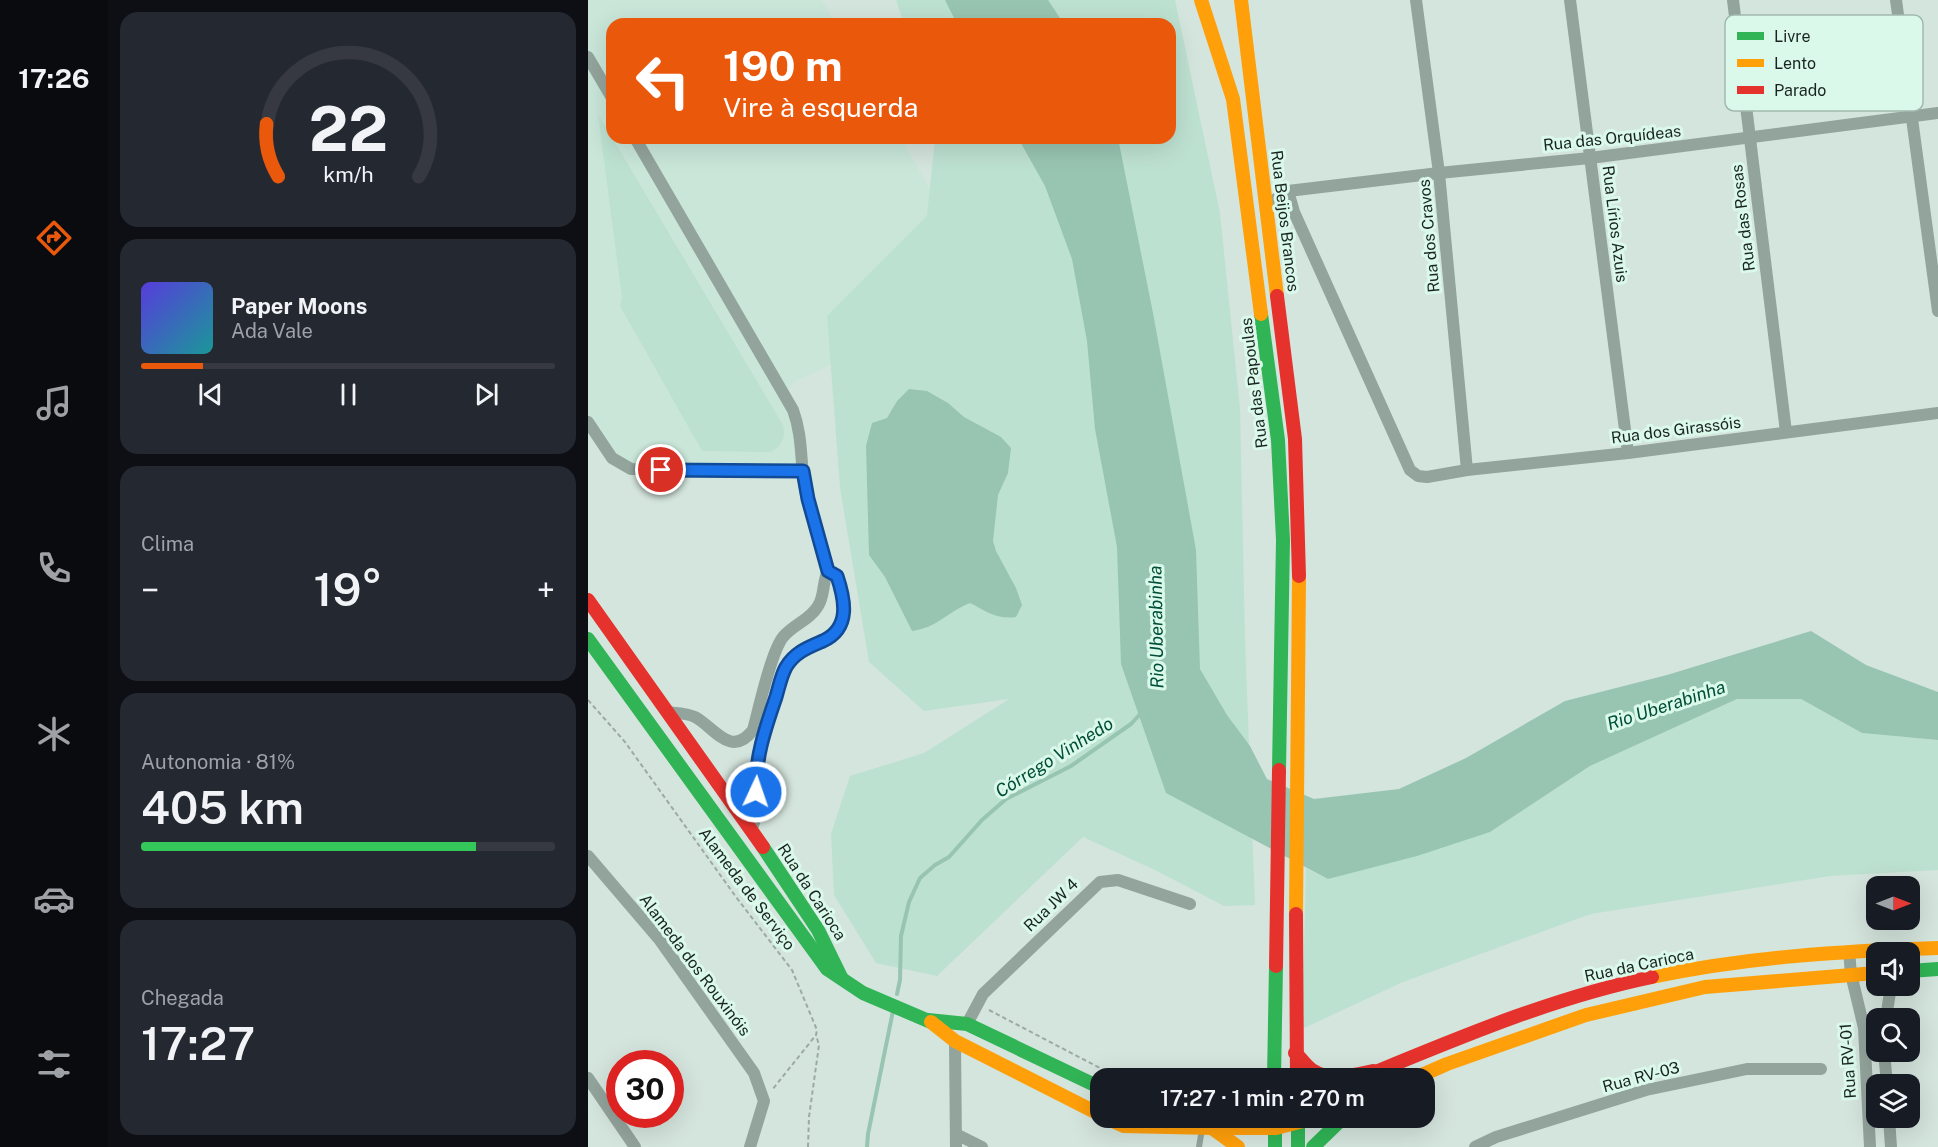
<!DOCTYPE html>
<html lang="pt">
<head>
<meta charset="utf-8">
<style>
	body { margin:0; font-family:"Public Sans",sans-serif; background:#242831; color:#f1f3f6; height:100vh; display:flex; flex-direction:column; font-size:22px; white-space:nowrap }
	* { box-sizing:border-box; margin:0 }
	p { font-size:20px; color:#9ea1a6 }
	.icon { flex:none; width:33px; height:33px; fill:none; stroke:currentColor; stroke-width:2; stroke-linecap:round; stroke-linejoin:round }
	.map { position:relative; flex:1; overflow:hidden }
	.drawer { display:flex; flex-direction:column; gap:12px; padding:12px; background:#0d0f14; width:480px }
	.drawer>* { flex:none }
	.hud { position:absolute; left:18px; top:18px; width:570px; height:126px; border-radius:18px; box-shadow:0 6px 24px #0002; background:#ea580c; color:#fff; overflow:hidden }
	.needle { width:39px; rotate:90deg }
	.tools { position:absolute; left:1278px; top:876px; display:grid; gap:12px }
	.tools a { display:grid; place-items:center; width:54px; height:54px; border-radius:12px; background:#171b24; box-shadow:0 6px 24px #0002; font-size:30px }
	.speed { position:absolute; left:18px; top:1050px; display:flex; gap:12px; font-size:30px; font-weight:700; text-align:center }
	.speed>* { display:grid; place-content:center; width:78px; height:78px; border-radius:50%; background:#171b24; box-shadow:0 6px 24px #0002; line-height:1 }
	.speed .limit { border:9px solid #d22; background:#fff; color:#111 }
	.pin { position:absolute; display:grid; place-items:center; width:51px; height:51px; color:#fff; margin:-26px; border:3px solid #fff; border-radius:50%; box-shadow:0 2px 6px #0007 }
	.me { position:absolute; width:66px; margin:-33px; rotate:3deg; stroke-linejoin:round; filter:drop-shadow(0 0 4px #0008) }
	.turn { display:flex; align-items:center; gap:21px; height:126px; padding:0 18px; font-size:27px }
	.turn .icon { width:78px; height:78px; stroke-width:2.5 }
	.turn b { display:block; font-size:42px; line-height:51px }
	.big { font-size:45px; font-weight:600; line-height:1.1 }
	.drawer .tile { flex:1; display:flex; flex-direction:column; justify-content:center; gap:9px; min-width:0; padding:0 21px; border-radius:18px; background:#242831 }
	.drawer .dial { align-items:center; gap:0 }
	.dial svg { height:156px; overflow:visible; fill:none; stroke:#363941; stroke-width:7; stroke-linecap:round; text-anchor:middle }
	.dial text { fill:#f1f3f6; stroke:none }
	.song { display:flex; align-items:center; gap:18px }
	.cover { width:72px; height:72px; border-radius:9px; background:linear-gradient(135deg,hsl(250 70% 55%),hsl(180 70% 35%)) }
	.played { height:6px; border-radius:3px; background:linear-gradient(90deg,#ea580c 15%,#363941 15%) }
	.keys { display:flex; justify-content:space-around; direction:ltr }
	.heat { display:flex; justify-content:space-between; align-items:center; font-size:33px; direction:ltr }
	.charge { height:9px; border-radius:4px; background:linear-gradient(90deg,#34c759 81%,#363941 0) }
	.trip { position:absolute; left:502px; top:1068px; width:345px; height:60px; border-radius:18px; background:#171b24; box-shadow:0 6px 24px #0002; font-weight:600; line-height:60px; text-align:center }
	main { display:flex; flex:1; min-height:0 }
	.tabs { display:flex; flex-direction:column; width:108px; justify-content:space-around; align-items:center; background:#090b0e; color:#9ea1a6 }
	.tabs .icon { width:42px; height:42px }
	.tabs .on { color:#ea580c }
	.tabs b { font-size:27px; color:#f1f3f6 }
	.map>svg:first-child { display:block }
</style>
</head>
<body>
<main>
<nav class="tabs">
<b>17:26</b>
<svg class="icon on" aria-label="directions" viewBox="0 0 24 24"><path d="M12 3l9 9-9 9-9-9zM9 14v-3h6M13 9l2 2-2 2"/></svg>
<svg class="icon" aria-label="music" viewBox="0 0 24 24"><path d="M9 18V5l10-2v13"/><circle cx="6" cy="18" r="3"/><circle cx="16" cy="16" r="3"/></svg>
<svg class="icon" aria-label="phone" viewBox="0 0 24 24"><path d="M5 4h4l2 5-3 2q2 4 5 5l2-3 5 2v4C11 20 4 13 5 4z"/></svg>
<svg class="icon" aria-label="climate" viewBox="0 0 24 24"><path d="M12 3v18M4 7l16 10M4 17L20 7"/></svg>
<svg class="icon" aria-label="car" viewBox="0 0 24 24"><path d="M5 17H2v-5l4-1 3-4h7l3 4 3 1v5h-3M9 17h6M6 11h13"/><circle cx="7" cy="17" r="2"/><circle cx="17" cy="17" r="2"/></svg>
<svg class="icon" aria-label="filters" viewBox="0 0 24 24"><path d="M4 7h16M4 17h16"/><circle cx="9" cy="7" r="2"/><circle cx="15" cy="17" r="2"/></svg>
</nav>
<section class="drawer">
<div class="tile dial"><svg viewBox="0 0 100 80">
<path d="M14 69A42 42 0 1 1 86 69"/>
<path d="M14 69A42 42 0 0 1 8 42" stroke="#ea580c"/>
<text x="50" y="56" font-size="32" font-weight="700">22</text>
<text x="50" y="72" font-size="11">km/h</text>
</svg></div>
<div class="tile">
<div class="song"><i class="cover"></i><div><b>Paper Moons</b><p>Ada Vale</p></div></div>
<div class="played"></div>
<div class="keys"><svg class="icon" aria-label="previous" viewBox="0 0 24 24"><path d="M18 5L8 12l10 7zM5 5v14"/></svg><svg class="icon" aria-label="pause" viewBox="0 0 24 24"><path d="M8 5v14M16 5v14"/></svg><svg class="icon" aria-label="next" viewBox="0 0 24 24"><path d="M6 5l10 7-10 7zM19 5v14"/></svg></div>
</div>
<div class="tile"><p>Clima</p>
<div class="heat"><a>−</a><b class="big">19°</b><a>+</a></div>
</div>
<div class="tile"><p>Autonomia · 81%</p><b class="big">405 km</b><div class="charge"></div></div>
<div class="tile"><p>Chegada</p><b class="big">17:27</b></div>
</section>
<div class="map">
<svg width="1350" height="1147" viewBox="0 0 1350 1147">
	<rect width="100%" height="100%" fill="#d4e5dd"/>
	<!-- built -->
	<polygon fill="#c9e6d9" points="0,0 234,0 248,24 24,24 24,138 313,138 376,250 260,357 207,381 196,393 215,471 35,466 0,422"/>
	<!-- green -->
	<g fill="#bde1d1">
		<polygon points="308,0 587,0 632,213 652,408 657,638 667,905 636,906 569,871 495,837 349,976 288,963 246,895 243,834 262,776 336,753 421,699 336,711 281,662 252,488 239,316 339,216 347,138 582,138 582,24 316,24"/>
		<path d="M10,114L195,425C198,437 194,447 182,452L114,451L32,306L34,298Z"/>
		<polygon points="1149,699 1213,699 1274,733 1350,740 1350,870 1242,876 1003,914 815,982 714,1029 718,868 740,879 902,832 1002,766"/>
	</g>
	<!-- water -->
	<g fill="#98c5b2">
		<polygon points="357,0 460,0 476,24 369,24"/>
		<polygon points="430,138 530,138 565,313 608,550 612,669 639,715 662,746 679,779 726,799 811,789 878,758 977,701 1079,675 1223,631 1278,665 1350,692 1350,740 1274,733 1213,699 1149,699 1002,766 902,832 829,856 740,879 578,793 533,664 529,547 507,429 499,341 484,259 457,186"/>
		<path d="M321,389L339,391L360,403L376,417L413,437L423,448L420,473L410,495L405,541L408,551L428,588L434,605L428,617C409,620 398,611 382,603C359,612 349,628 324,631L297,577L281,555L278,446L284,423L299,418L309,401Z"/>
	</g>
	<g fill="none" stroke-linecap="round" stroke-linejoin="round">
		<!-- stream -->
		<g stroke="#98c5b2" stroke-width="4">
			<polyline points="309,994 312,980 313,936 321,902 332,878 347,865 361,857 394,820 418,799 483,766 543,724 554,712"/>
			<polyline points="279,1147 280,1134 305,1011"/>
		</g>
		<!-- path -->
		<g stroke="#9daaa4" stroke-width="2" stroke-dasharray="4.5 3" stroke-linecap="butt">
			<polyline points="0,700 37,742 148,897 204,970 229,1030 228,1035 184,1090"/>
			<polyline points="401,1010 531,1078"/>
			<polyline points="220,1147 221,1117 231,1045 228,1035"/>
		</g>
		<!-- lane -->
		<polyline stroke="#93a49c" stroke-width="6" points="611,1147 614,1129"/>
		<!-- street -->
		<g stroke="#93a49c" stroke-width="12">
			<polyline points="828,0 851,173 879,470"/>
			<polyline points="982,0 1040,453"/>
			<polyline points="1145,0 1198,432"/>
			<polyline points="1308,0 1350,311"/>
			<polyline points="0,57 24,98"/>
			<path d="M47,138L205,410C215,437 212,461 217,489C223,517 233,544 240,571C234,583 237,595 230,606C222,620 206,624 195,637C183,652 171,708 165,730C143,759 126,727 107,717C99,713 87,713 79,712"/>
			<polyline points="700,191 706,212 822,470 830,476 839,477 879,470 1040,453 1350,413"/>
			<polyline points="679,205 700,191 851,173 1002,158 1350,113"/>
			<polyline points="0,422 24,458 43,469 215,471"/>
			<path d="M163,829C174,811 166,786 168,766C171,743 180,722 187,700C190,690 192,679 197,669C217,625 276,658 249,576L240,571"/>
			<polyline points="0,856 71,939 166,1073 176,1101 162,1147"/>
			<polyline points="1261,951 1263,974 1276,1028 1282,1147"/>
			<polyline points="1298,1018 1303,986"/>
			<polyline points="379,1024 395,994 512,882 530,880 602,904"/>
			<polyline points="367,1041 368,1147"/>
			<polyline points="1296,1052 1299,1084"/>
			<polyline points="0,1078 47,1147"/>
			<polyline points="1301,1118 1303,1147"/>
			<polyline points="368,1134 394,1147"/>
			<polyline points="887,1147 908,1137 1058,1090 1159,1069 1233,1069"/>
		</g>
		<!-- fast -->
		<g stroke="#30b455" stroke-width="14">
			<polyline points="673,314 690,440 695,540 691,770"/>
			<polyline points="0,639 239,969 275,993 343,1022"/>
			<polyline points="175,847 230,930 253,977"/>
			<polyline points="1322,971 1350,969"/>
			<polyline points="340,1020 379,1024 513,1088"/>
			<polyline points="686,1078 688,966"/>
			<polyline points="687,1118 687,1147"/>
			<polyline points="710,1118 710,1147"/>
			<polyline points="725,1147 755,1118"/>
		</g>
		<!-- slow -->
		<g stroke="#ff9f0a" stroke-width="14">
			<polyline points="613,0 645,99 673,314"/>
			<polyline points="653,0 689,296"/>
			<polyline points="708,914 711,576"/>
			<path d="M1064,977C1159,957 1254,951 1350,948"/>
			<polyline points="343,1022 367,1041 513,1115"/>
			<polyline points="827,1078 859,1064 998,1015 1117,987 1288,973"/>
			<polyline points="518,1118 536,1126 624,1128 688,1128 727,1118"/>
			<polyline points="624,1128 650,1147"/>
		</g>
		<!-- jam -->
		<g stroke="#e5322d" stroke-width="14">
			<polyline points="689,296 707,439 711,576"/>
			<polyline points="0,600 175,847"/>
			<polyline points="708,914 709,1078"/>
			<polyline points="688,966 691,770"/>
			<path d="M707,1053C713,1058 718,1066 724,1070C742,1082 766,1075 785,1071"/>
			<path d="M773,1078C868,1039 963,998 1064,977"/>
		</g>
	</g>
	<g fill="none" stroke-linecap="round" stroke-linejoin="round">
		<defs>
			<path id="route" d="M73,470L215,471L220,499L240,571L249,576C257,600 263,628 235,641C221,647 207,652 198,667C193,676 191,687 188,697C177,729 167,758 168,792"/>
		</defs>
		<!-- route casing -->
		<use href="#route" stroke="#114b97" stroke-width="15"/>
		<!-- route -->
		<use href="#route" stroke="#1a73e8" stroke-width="10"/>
	</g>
	<g text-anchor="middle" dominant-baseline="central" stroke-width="6" stroke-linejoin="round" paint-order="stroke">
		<!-- street labels -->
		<g font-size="16" fill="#19241f" stroke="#dbf9eb">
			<text transform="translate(1024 138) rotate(-6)">Rua das Orquídeas</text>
			<text transform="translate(1155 218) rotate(-97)">Rua das Rosas</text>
			<text transform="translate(697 221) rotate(83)">Rua Beijos Brancos</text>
			<text transform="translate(1027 224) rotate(83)">Rua Lírios Azuis</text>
			<text transform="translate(841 236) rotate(-95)">Rua dos Cravos</text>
			<text transform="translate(666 383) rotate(-97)">Rua das Papoulas</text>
			<text transform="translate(1088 430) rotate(-7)">Rua dos Girassóis</text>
			<text transform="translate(159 889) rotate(53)">Alameda de Serviço</text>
			<text transform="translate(224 892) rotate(57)">Rua da Carioca</text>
			<text transform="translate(463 905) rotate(-44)">Rua JW 4</text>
			<text transform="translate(107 965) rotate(53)">Alameda dos Rouxinóis</text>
			<text transform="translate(1051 965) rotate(-12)">Rua da Carioca</text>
			<text transform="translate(1260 1061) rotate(-94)">Rua RV-01</text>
			<text transform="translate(1053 1077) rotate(-15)">Rua RV-03</text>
		</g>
		<!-- water labels -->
		<g font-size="18" font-style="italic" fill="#004e38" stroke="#dbf9eb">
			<text transform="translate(568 627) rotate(-91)">Rio Uberabinha</text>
			<text transform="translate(1078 705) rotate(-18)">Rio Uberabinha</text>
			<text transform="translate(466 757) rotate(-32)">Córrego Vinhedo</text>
		</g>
	</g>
	<!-- legend -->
	<rect x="1137" y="15" width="198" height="96" rx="9" fill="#dbf9eb" stroke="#a1b9ae" stroke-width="1.5"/>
	<rect x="1149" y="32" width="27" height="8" fill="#30b455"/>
	<rect x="1149" y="59" width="27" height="8" fill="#ff9f0a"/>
	<rect x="1149" y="86" width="27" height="8" fill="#e5322d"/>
	<g font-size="16" fill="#19241f">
		<text x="1186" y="42">Livre</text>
		<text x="1186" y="69">Lento</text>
		<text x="1186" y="96">Parado</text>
	</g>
</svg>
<div class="tools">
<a><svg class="needle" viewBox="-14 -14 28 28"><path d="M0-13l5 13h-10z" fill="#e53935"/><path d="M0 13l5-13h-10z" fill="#9ea1a6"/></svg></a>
<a><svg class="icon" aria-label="sound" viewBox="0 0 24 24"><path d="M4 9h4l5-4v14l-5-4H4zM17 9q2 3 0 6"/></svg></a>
<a><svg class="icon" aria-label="search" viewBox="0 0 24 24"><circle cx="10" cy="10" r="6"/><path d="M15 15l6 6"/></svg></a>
<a><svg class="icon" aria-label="layers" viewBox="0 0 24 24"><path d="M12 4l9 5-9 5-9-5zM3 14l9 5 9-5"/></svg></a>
</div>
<div class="speed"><div class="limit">30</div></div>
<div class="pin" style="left:73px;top:470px;background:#d93025"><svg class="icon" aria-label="arrive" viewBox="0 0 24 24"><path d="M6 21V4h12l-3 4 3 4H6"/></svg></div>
<svg class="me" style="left:168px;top:792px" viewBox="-20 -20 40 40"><circle r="17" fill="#1a73e8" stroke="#fff" stroke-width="3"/><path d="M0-11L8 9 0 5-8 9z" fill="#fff"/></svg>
<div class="trip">17:27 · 1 min · 270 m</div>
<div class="hud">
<div class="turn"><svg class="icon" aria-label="left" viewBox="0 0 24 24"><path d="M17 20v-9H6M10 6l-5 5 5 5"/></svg><div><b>190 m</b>Vire à esquerda</div></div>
</div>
</div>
</main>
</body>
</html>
